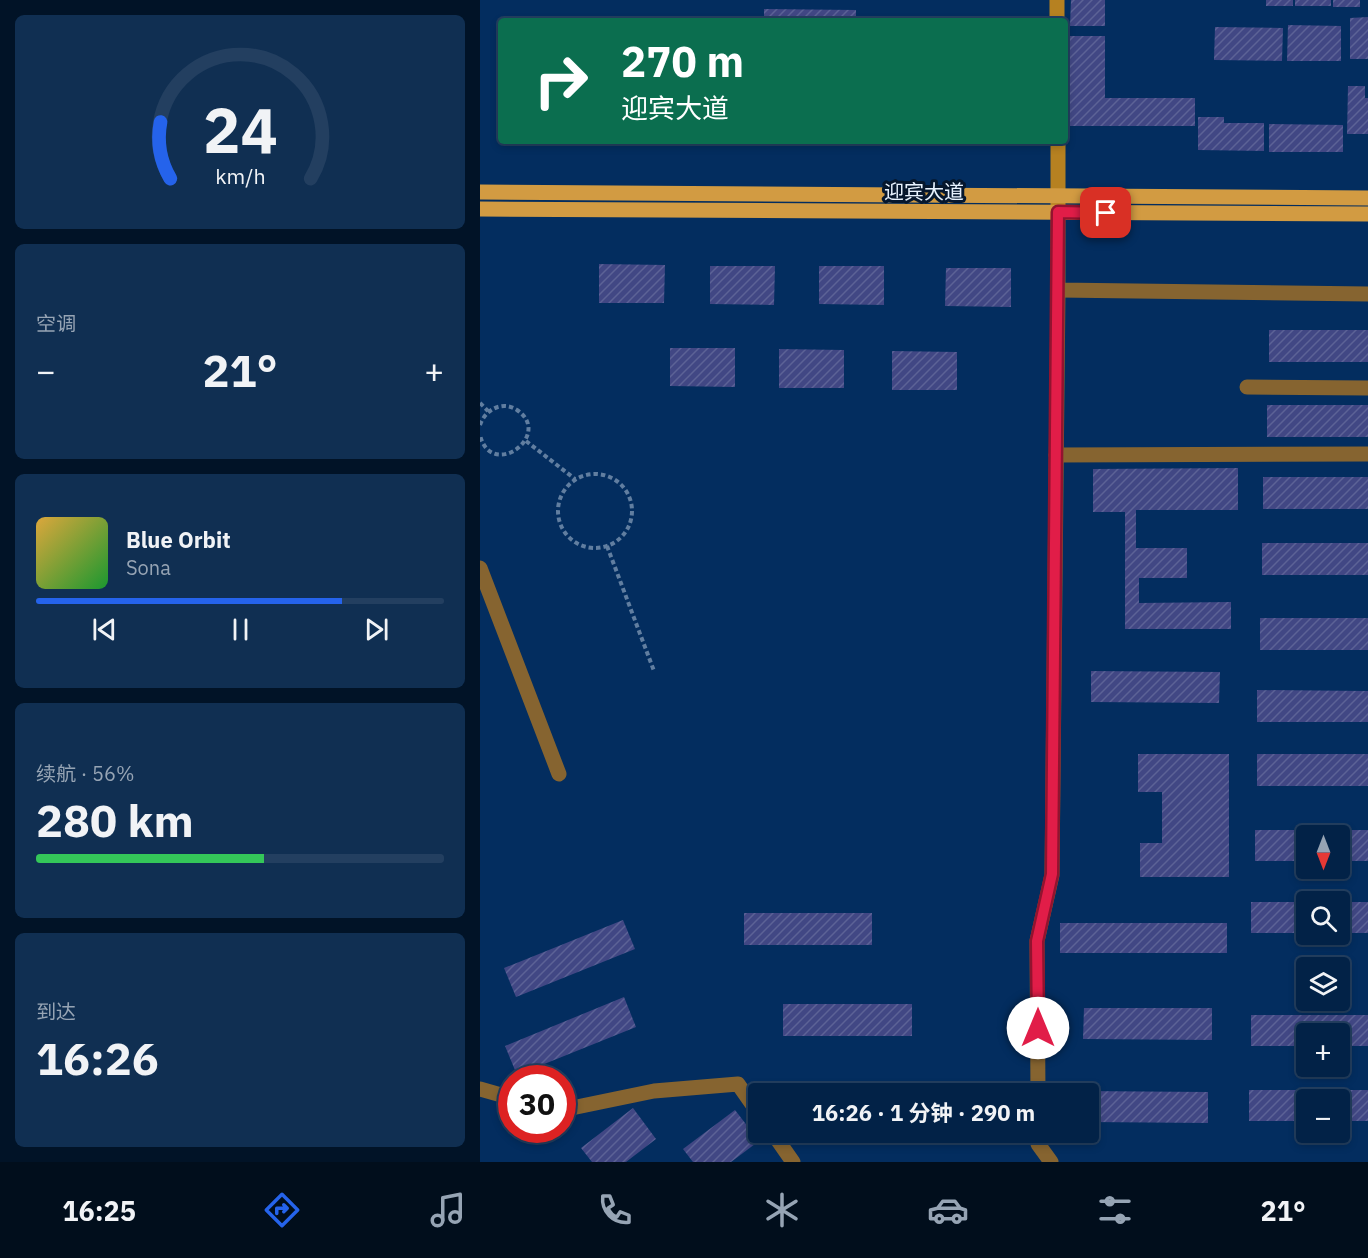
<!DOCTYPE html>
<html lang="zh">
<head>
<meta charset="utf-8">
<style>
	body { margin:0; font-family:"IBM Plex Sans","Noto Sans SC",sans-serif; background:#102f52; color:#f1f3f6; height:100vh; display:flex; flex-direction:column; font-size:22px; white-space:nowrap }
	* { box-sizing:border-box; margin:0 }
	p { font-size:20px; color:#96a4b4 }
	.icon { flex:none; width:33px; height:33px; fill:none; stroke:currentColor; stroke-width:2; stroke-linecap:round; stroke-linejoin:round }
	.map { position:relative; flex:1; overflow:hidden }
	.sheet { display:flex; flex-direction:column; gap:15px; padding:15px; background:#011327; width:480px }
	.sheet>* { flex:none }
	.top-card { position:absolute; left:18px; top:18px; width:570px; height:126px; border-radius:6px; box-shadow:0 3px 9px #0003,0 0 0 2px #233f60; background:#0b6e4f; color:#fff; overflow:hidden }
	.needle { width:39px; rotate:180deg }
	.tools { position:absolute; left:816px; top:825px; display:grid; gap:12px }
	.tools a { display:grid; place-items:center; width:54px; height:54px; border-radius:6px; background:#022247; box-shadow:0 3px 9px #0003,0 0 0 2px #233f60; font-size:30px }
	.speed { position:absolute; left:18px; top:1065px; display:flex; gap:12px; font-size:30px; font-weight:700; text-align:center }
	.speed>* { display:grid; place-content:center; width:78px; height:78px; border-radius:50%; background:#022247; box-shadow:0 3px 9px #0003,0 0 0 2px #233f60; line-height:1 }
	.speed .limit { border:9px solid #d22; background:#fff; color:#111 }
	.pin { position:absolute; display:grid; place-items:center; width:51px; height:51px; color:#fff; margin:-26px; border-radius:12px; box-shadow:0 3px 9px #0006 }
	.me { position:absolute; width:66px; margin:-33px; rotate:0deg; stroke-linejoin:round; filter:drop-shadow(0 0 4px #0008) }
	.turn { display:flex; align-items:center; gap:21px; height:126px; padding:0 24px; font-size:27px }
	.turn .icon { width:78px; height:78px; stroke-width:2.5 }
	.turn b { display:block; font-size:42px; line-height:51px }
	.big { font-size:45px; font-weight:700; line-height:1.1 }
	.sheet .widget { flex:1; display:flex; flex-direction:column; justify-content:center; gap:9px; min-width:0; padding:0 21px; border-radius:9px; background:#102f52 }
	.sheet .dial { align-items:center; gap:0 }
	.dial svg { height:156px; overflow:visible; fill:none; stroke:#233f60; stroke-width:7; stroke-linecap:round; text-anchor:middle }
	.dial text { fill:#f1f3f6; stroke:none }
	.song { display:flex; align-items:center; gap:18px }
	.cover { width:72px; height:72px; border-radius:9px; background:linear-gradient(135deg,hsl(40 70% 55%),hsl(130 70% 35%)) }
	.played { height:6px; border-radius:3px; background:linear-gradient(90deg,#2563eb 75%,#233f60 75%) }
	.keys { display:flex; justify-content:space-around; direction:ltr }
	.heat { display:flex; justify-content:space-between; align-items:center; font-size:33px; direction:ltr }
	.charge { height:9px; border-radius:4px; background:linear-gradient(90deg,#34c759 56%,#233f60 0) }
	.trip { position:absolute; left:268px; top:1083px; width:351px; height:60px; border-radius:6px; background:#022247; box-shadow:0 3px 9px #0003,0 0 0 2px #233f60; font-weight:700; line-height:60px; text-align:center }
	.tab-bar { display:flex; height:96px; justify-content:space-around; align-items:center; background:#010e1c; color:#96a4b4 }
	.tab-bar .icon { width:42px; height:42px }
	.tab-bar .active { color:#2563eb }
	.tab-bar b { font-size:27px; color:#f1f3f6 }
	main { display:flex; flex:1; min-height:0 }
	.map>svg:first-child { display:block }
</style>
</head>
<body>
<main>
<section class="sheet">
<div class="widget dial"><svg viewBox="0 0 100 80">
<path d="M14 69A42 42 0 1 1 86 69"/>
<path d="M14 69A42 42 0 0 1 9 40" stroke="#2563eb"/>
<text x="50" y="56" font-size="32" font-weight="700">24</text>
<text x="50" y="72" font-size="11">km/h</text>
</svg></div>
<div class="widget"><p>空调</p>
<div class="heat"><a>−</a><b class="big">21°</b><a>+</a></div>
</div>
<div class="widget">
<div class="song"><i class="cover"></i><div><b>Blue Orbit</b><p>Sona</p></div></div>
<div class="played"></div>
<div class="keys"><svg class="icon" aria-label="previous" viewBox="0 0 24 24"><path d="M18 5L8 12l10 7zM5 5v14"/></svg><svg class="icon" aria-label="pause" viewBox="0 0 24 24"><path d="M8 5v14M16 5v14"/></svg><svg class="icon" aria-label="next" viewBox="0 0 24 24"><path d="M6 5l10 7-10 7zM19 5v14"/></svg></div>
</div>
<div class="widget"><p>续航 · 56%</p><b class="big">280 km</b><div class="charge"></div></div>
<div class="widget"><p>到达</p><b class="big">16:26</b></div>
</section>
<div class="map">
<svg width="888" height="1162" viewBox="0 0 888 1162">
	<defs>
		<pattern id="building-hatch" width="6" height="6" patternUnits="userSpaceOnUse" patternTransform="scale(1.5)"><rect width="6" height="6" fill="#414784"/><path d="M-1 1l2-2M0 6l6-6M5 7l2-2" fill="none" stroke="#5c6296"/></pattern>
	</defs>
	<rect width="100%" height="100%" fill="#032d5f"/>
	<!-- building -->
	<g fill="url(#building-hatch)">
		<polygon points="591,0 625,0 625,26 590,26"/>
		<rect x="786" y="0" width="27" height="6"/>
		<rect x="815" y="0" width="36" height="6"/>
		<rect x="853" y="0" width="27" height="7"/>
		<polygon points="284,9 376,10 376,21 272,21 272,18 284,18"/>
		<polygon points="65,17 112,18 112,21 65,21"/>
		<polygon points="888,17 888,59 870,59 870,18"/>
		<polygon points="808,25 861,26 861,61 807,61"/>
		<polygon points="735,27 803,28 802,61 734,60"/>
		<polygon points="589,36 625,36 625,98 715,98 715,126 589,126"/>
		<polygon points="868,86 885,86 885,98 888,98 888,134 867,134"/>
		<polygon points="718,117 744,117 744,123 784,123 784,151 718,150"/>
		<polygon points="789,124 863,125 863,152 789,152"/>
		<polygon points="119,264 185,265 184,303 119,303"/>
		<polygon points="230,266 295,266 294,305 230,304"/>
		<polygon points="339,266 404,266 404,305 339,304"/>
		<polygon points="466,268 531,268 531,307 465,306"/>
		<rect x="789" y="330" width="99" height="32"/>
		<polygon points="190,348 255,348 255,387 190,386"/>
		<polygon points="299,349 364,350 364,388 299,388"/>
		<polygon points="412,351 477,352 477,390 412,390"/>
		<rect x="787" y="405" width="101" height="32"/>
		<polygon points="758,468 758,510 656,510 656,548 707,548 707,578 659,578 659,603 751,602 751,629 645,629 645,512 613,512 613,469"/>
		<rect x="783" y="477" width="105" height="32"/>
		<rect x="782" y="543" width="106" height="32"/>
		<rect x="780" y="618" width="108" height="32"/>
		<polygon points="611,671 740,672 739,703 611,702"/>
		<polygon points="777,690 888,691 888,722 777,722"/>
		<polygon points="658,754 749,754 749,877 660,877 660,843 682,843 682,792 658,792"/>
		<rect x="777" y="754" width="111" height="32"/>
		<polygon points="775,830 888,830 888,861 860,861 860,836 826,836 826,861 775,861"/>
		<rect x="771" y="902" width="55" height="31"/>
		<rect x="860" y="902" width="28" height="31"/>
		<rect x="264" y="913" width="128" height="32"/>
		<polygon points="143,920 155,949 36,997 24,968"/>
		<rect x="580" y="923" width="167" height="30"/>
		<polygon points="144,997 156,1027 37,1075 25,1046"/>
		<rect x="303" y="1004" width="129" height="32"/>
		<polygon points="604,1008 732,1008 732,1040 603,1039"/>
		<polygon points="771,1015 888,1015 888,1046 860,1046 860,1034 826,1034 826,1046 771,1046"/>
		<polygon points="769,1090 888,1090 888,1121 860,1121 860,1100 826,1100 826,1121 769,1121"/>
		<polygon points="600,1091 728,1092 728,1123 609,1122 609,1094 600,1094"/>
		<polygon points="153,1108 176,1139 146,1162 112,1162 101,1148"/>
		<polygon points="255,1110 279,1141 251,1162 213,1162 203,1149"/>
	</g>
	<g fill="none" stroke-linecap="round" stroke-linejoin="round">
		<!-- path -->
		<g stroke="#617ea0" stroke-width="4" stroke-dasharray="4.5 3" stroke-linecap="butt">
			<polyline points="0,403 8,411"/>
			<path d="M0,425C5,410 22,400 37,410C74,435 11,481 0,435"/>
			<polyline points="46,441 95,479"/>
			<circle cx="115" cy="511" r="37"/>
			<polyline points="127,546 174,671"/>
		</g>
		<!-- street -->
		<g stroke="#866430" stroke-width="15">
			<polyline points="578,212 578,290 888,294"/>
			<polyline points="767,387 888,388"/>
			<polyline points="576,455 888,454"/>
			<polyline points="0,568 79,774"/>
			<polyline points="0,1089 32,1098"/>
			<polyline points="558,1094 557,941 572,875 578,290"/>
			<polyline points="82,1110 174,1091 258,1084 279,1114"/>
			<polyline points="292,1132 313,1162"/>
			<polyline points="558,1132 558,1144 571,1162"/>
		</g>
		<!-- secondary -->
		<g stroke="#b68121" stroke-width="15">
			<polyline points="577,0 577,21"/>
			<polyline points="578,141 578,212"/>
		</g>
		<!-- primary -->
		<g stroke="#d29b42" stroke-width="15">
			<polyline points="0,192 888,198"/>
			<polyline points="0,209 888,214"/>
		</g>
	</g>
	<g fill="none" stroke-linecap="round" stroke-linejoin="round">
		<defs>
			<polyline id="route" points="558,1028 557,941 572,874 578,212 626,213"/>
		</defs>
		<!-- route casing -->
		<use href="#route" stroke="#92132f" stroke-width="15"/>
		<!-- route -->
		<use href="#route" stroke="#e11d48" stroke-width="10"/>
	</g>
	<g text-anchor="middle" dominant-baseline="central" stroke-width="6" stroke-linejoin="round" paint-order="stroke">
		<!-- street labels -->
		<g font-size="20" fill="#e8f2fe" stroke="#06172d">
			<text x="444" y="191">迎宾大道</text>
		</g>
	</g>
</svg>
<div class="tools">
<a><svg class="needle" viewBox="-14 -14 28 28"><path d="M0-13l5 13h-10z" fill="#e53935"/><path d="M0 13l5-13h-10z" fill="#96a4b4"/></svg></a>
<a><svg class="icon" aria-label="search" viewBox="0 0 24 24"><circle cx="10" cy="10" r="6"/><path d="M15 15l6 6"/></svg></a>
<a><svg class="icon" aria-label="layers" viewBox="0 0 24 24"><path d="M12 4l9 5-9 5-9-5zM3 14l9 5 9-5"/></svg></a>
<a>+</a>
<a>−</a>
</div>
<div class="speed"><div class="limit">30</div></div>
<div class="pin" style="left:626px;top:213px;background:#d93025"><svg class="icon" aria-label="arrive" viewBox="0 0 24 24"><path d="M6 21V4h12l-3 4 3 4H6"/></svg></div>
<svg class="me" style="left:558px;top:1028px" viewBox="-20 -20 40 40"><circle r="19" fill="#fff"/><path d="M0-13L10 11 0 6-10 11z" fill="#e11d48"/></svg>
<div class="trip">16:26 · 1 分钟 · 290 m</div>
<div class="top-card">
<div class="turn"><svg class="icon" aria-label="right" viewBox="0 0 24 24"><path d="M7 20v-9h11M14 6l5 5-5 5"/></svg><div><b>270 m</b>迎宾大道</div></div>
</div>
</div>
</main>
<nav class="tab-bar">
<b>16:25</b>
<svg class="icon active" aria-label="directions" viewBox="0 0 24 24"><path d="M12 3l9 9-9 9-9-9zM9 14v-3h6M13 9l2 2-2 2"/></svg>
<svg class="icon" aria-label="music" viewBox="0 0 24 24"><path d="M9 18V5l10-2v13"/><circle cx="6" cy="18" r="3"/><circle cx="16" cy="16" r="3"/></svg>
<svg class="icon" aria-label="phone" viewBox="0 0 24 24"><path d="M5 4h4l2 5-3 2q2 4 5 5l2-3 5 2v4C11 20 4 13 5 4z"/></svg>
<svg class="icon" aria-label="climate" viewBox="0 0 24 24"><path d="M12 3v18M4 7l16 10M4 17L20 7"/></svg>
<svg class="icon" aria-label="car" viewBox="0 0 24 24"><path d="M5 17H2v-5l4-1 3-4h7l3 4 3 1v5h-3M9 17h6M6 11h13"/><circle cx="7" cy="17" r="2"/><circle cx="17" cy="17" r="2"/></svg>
<svg class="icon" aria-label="filters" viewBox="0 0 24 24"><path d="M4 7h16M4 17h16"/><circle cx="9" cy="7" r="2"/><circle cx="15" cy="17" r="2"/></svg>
<b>21°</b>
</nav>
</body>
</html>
